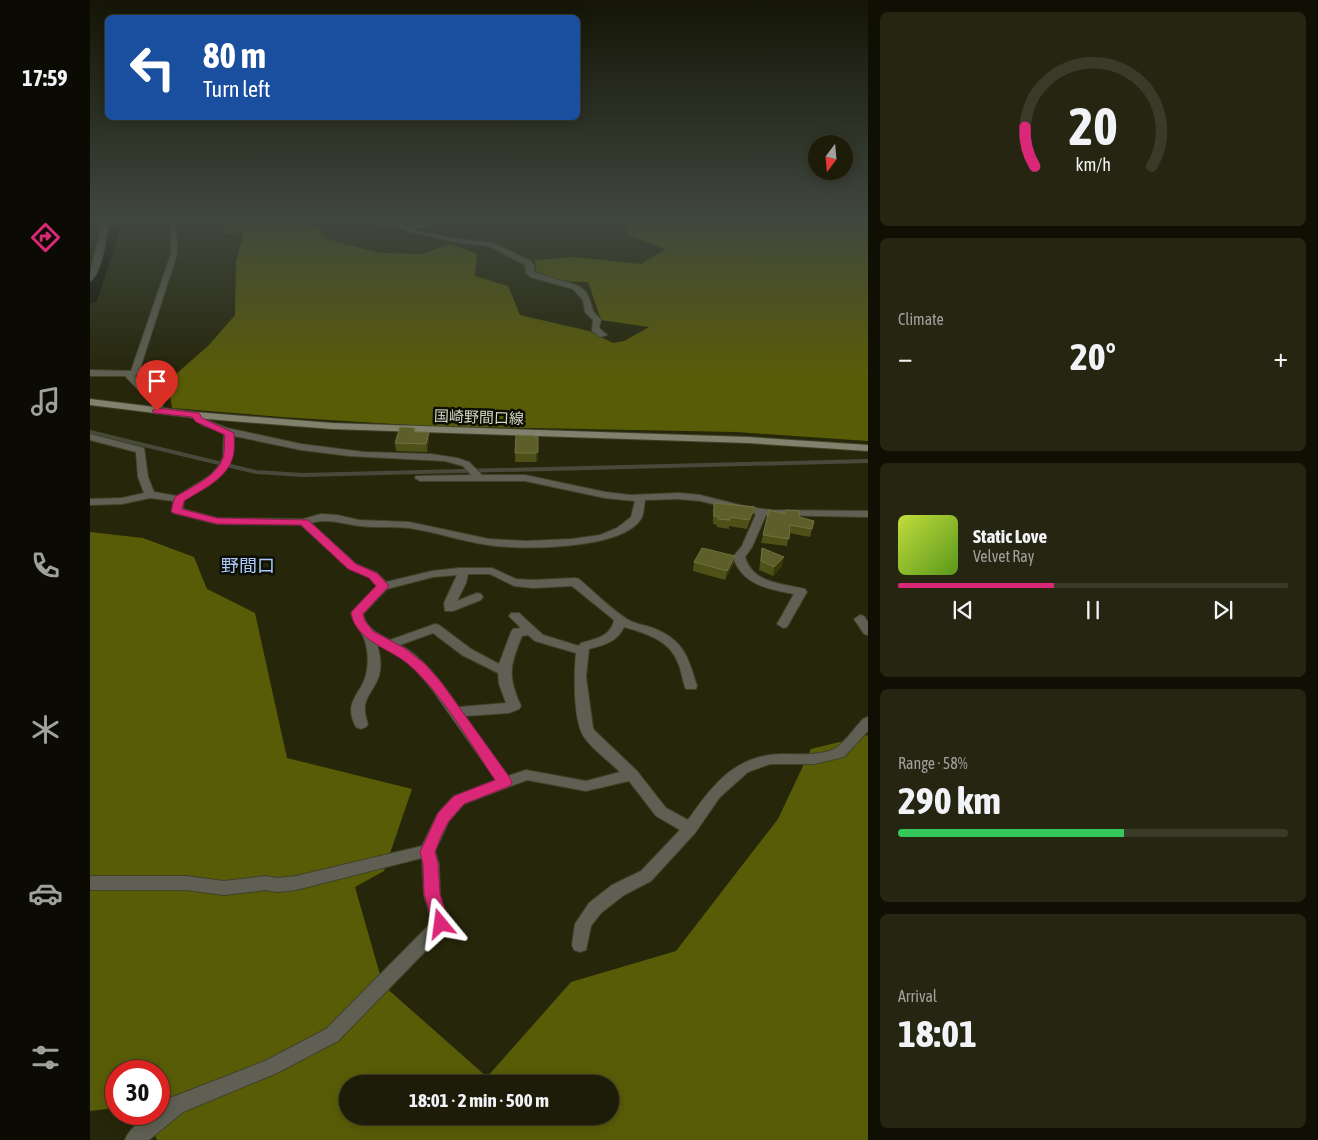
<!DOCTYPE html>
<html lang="en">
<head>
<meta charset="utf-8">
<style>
	body { margin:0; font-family:"Asap Condensed","Noto Sans JP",sans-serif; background:#252512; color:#f1f3f6; height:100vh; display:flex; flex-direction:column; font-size:19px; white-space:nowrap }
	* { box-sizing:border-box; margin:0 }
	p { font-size:16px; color:#a0a19c }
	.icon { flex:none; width:28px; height:28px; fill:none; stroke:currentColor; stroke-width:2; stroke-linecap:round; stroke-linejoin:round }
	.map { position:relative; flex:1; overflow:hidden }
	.side { display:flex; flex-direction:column; gap:12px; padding:12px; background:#0f0f04; width:450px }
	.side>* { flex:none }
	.top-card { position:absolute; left:15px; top:15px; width:475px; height:105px; border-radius:8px; box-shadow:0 2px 12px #0003,0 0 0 1px #3a3a29; background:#1a4fa0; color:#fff; overflow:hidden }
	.needle { width:32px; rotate:196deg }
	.tools { position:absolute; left:718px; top:135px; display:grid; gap:10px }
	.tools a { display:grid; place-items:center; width:45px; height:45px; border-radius:50%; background:#1c1c08; box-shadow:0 2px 12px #0003,0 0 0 1px #3a3a29; font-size:25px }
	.speed { position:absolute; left:15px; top:1060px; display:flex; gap:10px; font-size:25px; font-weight:700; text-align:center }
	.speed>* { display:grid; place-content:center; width:65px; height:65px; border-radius:50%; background:#1c1c08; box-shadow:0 2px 12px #0003,0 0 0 1px #3a3a29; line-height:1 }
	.speed .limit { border:8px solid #d22; background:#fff; color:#111 }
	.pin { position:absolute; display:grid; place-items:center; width:42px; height:42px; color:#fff; margin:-51px -21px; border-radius:50% 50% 50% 0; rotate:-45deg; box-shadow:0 0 5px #0007 }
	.pin .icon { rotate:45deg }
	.me { position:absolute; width:55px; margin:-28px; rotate:344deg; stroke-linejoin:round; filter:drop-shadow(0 0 4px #0008) }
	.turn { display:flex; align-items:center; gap:18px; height:105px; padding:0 15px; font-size:22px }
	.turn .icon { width:65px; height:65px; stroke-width:2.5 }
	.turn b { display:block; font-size:35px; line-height:42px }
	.big { font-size:38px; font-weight:700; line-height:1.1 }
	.side .tile { flex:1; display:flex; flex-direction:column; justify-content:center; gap:8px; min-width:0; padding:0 18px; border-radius:8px; background:#252512 }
	.side .dial { align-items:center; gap:0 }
	.dial svg { height:130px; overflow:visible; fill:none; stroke:#3a3a29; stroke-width:7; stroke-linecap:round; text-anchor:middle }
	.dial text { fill:#f1f3f6; stroke:none }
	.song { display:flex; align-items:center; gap:15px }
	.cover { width:60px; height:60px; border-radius:8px; background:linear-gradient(135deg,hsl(70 70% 55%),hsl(90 70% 35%)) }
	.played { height:5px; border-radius:2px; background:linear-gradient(90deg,#db2777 40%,#3a3a29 40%) }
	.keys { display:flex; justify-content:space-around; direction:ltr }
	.heat { display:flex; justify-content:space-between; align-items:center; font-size:28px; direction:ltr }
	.charge { height:8px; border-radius:4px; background:linear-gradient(90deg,#34c759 58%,#3a3a29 0) }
	.trip { position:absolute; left:249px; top:1075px; width:280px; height:50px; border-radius:25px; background:#1c1c08; box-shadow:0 2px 12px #0003,0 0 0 1px #3a3a29; font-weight:700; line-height:50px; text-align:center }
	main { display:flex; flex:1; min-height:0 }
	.dock { display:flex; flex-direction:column; width:90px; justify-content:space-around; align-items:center; background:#0b0b03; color:#a0a19c }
	.dock .icon { width:35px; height:35px }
	.dock .active { color:#db2777 }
	.dock b { font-size:22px; color:#f1f3f6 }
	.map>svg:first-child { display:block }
</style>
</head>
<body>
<main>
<nav class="dock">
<b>17:59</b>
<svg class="icon active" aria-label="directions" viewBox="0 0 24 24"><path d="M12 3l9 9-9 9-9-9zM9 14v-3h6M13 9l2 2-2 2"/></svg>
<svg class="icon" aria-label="music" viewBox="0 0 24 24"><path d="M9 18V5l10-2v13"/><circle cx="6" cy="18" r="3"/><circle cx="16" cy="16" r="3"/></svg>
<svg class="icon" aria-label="phone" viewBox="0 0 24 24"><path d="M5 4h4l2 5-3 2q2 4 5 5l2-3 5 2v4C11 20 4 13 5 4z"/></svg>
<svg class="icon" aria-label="climate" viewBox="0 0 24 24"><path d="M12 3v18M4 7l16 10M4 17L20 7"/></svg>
<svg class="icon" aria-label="car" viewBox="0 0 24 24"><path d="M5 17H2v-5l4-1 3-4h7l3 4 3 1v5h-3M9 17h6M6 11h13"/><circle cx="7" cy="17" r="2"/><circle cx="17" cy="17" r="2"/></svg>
<svg class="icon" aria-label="filters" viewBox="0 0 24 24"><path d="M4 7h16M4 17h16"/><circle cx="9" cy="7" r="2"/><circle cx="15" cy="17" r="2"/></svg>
</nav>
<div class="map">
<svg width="778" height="1140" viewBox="0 0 778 1140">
	<rect width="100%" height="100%" fill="#25260a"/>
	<!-- forest -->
	<g fill="#595c07" fill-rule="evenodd">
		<polygon points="160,218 179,218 211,222 229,230 236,239 291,253 331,254 361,244 387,254 385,276 418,286 430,315 499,331 523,343 534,341 559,327 511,320 498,282 467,281 446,271 445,260 484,257 551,264 576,249 536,234 540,218 778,218 778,441 646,432 335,426 192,417 82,408 78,381 119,345 145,315 146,262 154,232 135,234 133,222 158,221"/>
		<path d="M0,532L53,538L104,557L117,589L165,613L197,758L322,789L294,871L265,887L293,985L397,1077L481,982L586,951L688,819L721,749L778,735V1140H67L55,1114H69V1071H26V1108L0,1111ZM258,1084H520V1116H258Z"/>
	</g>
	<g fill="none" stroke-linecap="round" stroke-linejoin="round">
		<!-- stream -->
		<polyline stroke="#47493b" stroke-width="4" points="0,432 166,472 213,475 778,461"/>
		<!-- river -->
		<polygon fill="#0b0c00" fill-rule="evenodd" points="20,218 34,218 8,298 6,302 0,303 0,274"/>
		<defs>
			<g id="minor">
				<path d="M14,218H20C17,232 12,275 0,281C0,264 10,236 14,218Z"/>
				<polygon points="80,218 86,218 87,254 49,372 45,376 73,404 72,411 67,414 62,411 63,405 35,376 0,376 0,370 41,371 81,254"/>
				<path d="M259,218C277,217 302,218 318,227L351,218H360L323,230L363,238L403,243L441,261L444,265V272L446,273L489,286L496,292L500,300L503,311L511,320L509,328L517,335L510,337L502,331L503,320L495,312L493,300L483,289L440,277L436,272L435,265L399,246L363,242L341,236L321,233L304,224L274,223Z"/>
				<path d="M105,412L119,421L137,428L211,444L274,452L341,454L367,458L379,462L392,475H435L515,492L540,495L589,493L610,495L658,507L682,510L778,511V517L676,515L662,547L655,557C663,584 692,583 715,589L717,592L697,627L693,628L687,624L704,594C678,589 652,585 643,557L652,546L666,514L610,501L589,499L555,500C554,506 554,514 551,519C532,550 431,550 398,545C371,541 346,532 319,528C303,526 286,528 270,526C253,524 239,518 221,523L266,564L287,573L296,582L342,571L369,568H402L426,579L443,580L485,578L489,579C503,591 522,610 537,619C544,624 555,625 563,628C594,640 598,657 607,686L606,689H596C592,681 592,671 588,663C580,640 555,633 534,627C527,642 514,645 499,649L496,677L503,728L505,731L547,771L576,808L598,820C623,784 646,754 694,754C710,754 729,756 744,749C753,745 766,726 773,719L778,717V731L754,757L724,764H680L658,772L630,797L605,833L561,881L534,895L511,913L501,926L496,950L490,952L484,950L482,945L485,924L499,903L522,885L551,871L590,830L566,816L539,781L496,791L437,780L374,804L359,821L345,851L349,864L350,895L359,924L357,929L248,1041L187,1073L93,1112L59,1140H35C39,1129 56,1114 69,1114V1108L80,1098L175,1061L236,1029L342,922L334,895L332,858L206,890L187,892L176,890L134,895L96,890H0V876H96L134,881L176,876L187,878L206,876L332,846L348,813L364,796L406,780L341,688L326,670L307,654L287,644C290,654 292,665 289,676C281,697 269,699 278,724L276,727L271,729L266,727C251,700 275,693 277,669C279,658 277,643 272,634C267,626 263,622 261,613L287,586L279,577L258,568L211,525L127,524L83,513L82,511L83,501L60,498L32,504L0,505V499L32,498L54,493L48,477L46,452L0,440V434L54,448L58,477L64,492L87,496L121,475L130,464L133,457L134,433L112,425L100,415ZM144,436L211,450L259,456L355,461L373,466L381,475L326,476L325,478L330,481H435L515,498L545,501L541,517L527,528L510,535L482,539L436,541L399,539L319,522L269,520L247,515L231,514L213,519L127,518L93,509L94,500C123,483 145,475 144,436ZM378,574H400L424,586L443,588L482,586L524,620C521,637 505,639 491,643L489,646L453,635L429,613H421L419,616L431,628L423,629L421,632L409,664L381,649L349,625L345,624L300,640C287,633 277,629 273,614L297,589L343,577L367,575L354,603L355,611H363L391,600L393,597L391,594L387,593L367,601L376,583ZM343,633L372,655L408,673L409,684L416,703L369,707C353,685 335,658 310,645ZM438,635L445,641L486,653C484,674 483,720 494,737C503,750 519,761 530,772L496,781L436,770L418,776L375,716L419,713L429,709L431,706C417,676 420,665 432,636Z"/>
				<polygon points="770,615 774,616 778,622 778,635 774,634 764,619"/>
			</g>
			<polygon id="secondary" points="0,399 105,412 242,423 658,437 778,445 778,451 658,443 242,429 105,418 0,405"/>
		</defs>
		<!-- minor casing -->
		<use href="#minor" stroke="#414228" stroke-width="2"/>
		<!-- secondary casing -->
		<use href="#secondary" stroke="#414228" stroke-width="2"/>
		<!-- minor -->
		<use href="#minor" fill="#5f6053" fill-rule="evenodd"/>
		<!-- secondary -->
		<use href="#secondary" fill="#80826d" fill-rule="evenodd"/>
	</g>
	<!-- wall -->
	<g fill="#4e5117">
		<polygon points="325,432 339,441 337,452 306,451 305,443"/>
		<polygon points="426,435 445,436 448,460 446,462 425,462"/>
		<polygon points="624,503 665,507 663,515 657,529 639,526 639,529 627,527 627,525 623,524 623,511"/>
		<polygon points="679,510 695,514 696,510 709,517 724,521 720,537 699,533 697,546 671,543"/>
		<polygon points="672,548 692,566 683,576 669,570"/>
		<polygon points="645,556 643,565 635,580 603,571 604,562"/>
	</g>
	<!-- shaded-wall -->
	<g fill="#383a0a">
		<polygon points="339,432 339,441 337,452 336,444"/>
		<polygon points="448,452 448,460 446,462 446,453"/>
		<polygon points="665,507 663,515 657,529 659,520"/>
		<polygon points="645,556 643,565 635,580 637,571"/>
		<polygon points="694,557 692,566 683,576 684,567"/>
	</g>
	<!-- building -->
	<g fill="#5c5f2a" stroke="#6f7242">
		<polygon points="310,427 325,428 324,432 339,432 336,444 305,443"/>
		<polygon points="426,435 445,436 445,437 448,437 448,452 446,453 425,453"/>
		<polygon points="624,503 665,507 659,520 640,517 640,520 628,519 628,516 624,516"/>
		<polygon points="679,510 695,514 696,510 709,511 709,517 724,521 722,529 700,525 699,539 673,535"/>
		<polygon points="612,548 645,556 637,571 604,562"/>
		<polygon points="672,548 694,557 684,567 671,561"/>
	</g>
	<!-- sky -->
	<linearGradient id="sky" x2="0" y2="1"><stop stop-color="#141506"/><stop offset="0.58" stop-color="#40473e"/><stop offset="1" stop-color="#40473e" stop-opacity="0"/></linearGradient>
	<rect width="778" height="377" fill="url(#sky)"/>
	<!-- route -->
	<path fill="#db2777" stroke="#8e194d" d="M67,408L109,413L112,418L144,433C144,441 145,450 143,457C137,479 111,490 94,501L92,509L127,518L218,520L266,564L287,573L299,586L273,614L275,621L283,631L316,649L335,664L351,682L420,778L422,782L420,786L374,804L359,821L352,834L345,852L348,864L350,894L359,924L356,929L351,931L345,929L334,894L333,864L330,852L348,813L364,796L405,780C380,743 352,693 318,664C299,648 266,641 261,613L263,610L286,586L279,578L258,569L211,525L127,524L83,513L81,511L85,497C101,487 126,477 133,458C135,451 134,442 135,435L106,422L102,417L64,413L62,411Z"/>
	<g text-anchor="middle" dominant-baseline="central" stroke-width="5" stroke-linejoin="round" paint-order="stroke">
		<!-- street labels -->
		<g font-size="15" fill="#d4d6c5" stroke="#0e0f04">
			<text transform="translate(389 417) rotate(2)">国崎野間口線</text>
		</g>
		<!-- quarter labels -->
		<g font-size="18" fill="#acc9fd" stroke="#0e0f04">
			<text x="158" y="565">野間口</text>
		</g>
	</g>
</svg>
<div class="tools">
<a><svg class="needle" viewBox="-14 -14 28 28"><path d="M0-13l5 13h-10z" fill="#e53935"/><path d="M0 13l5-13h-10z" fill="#a0a19c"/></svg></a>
</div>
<div class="speed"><div class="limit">30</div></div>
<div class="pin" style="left:67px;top:411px;background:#d93025"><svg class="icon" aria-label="arrive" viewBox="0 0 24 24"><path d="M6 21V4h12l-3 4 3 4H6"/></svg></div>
<svg class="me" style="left:351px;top:924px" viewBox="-20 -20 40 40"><path d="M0-17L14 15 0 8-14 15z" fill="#db2777" stroke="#fff" stroke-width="4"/></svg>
<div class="trip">18:01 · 2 min · 500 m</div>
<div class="top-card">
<div class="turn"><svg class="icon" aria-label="left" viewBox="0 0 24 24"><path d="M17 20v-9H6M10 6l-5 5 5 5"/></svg><div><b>80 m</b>Turn left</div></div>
</div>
</div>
<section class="side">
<div class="tile dial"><svg viewBox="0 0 100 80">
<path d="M14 69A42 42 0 1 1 86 69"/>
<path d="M14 69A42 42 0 0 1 8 45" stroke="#db2777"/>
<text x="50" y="56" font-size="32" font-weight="700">20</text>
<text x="50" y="72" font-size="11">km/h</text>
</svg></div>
<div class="tile"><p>Climate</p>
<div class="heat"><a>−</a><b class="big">20°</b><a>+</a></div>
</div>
<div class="tile">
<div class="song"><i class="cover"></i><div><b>Static Love</b><p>Velvet Ray</p></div></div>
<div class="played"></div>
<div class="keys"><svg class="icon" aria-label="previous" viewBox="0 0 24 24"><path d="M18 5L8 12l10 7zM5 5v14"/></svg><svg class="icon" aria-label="pause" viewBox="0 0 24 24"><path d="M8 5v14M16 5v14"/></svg><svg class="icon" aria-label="next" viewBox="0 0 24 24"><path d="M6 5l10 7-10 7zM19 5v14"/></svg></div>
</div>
<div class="tile"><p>Range · 58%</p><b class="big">290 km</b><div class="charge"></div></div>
<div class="tile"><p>Arrival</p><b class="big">18:01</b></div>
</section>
</main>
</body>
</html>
